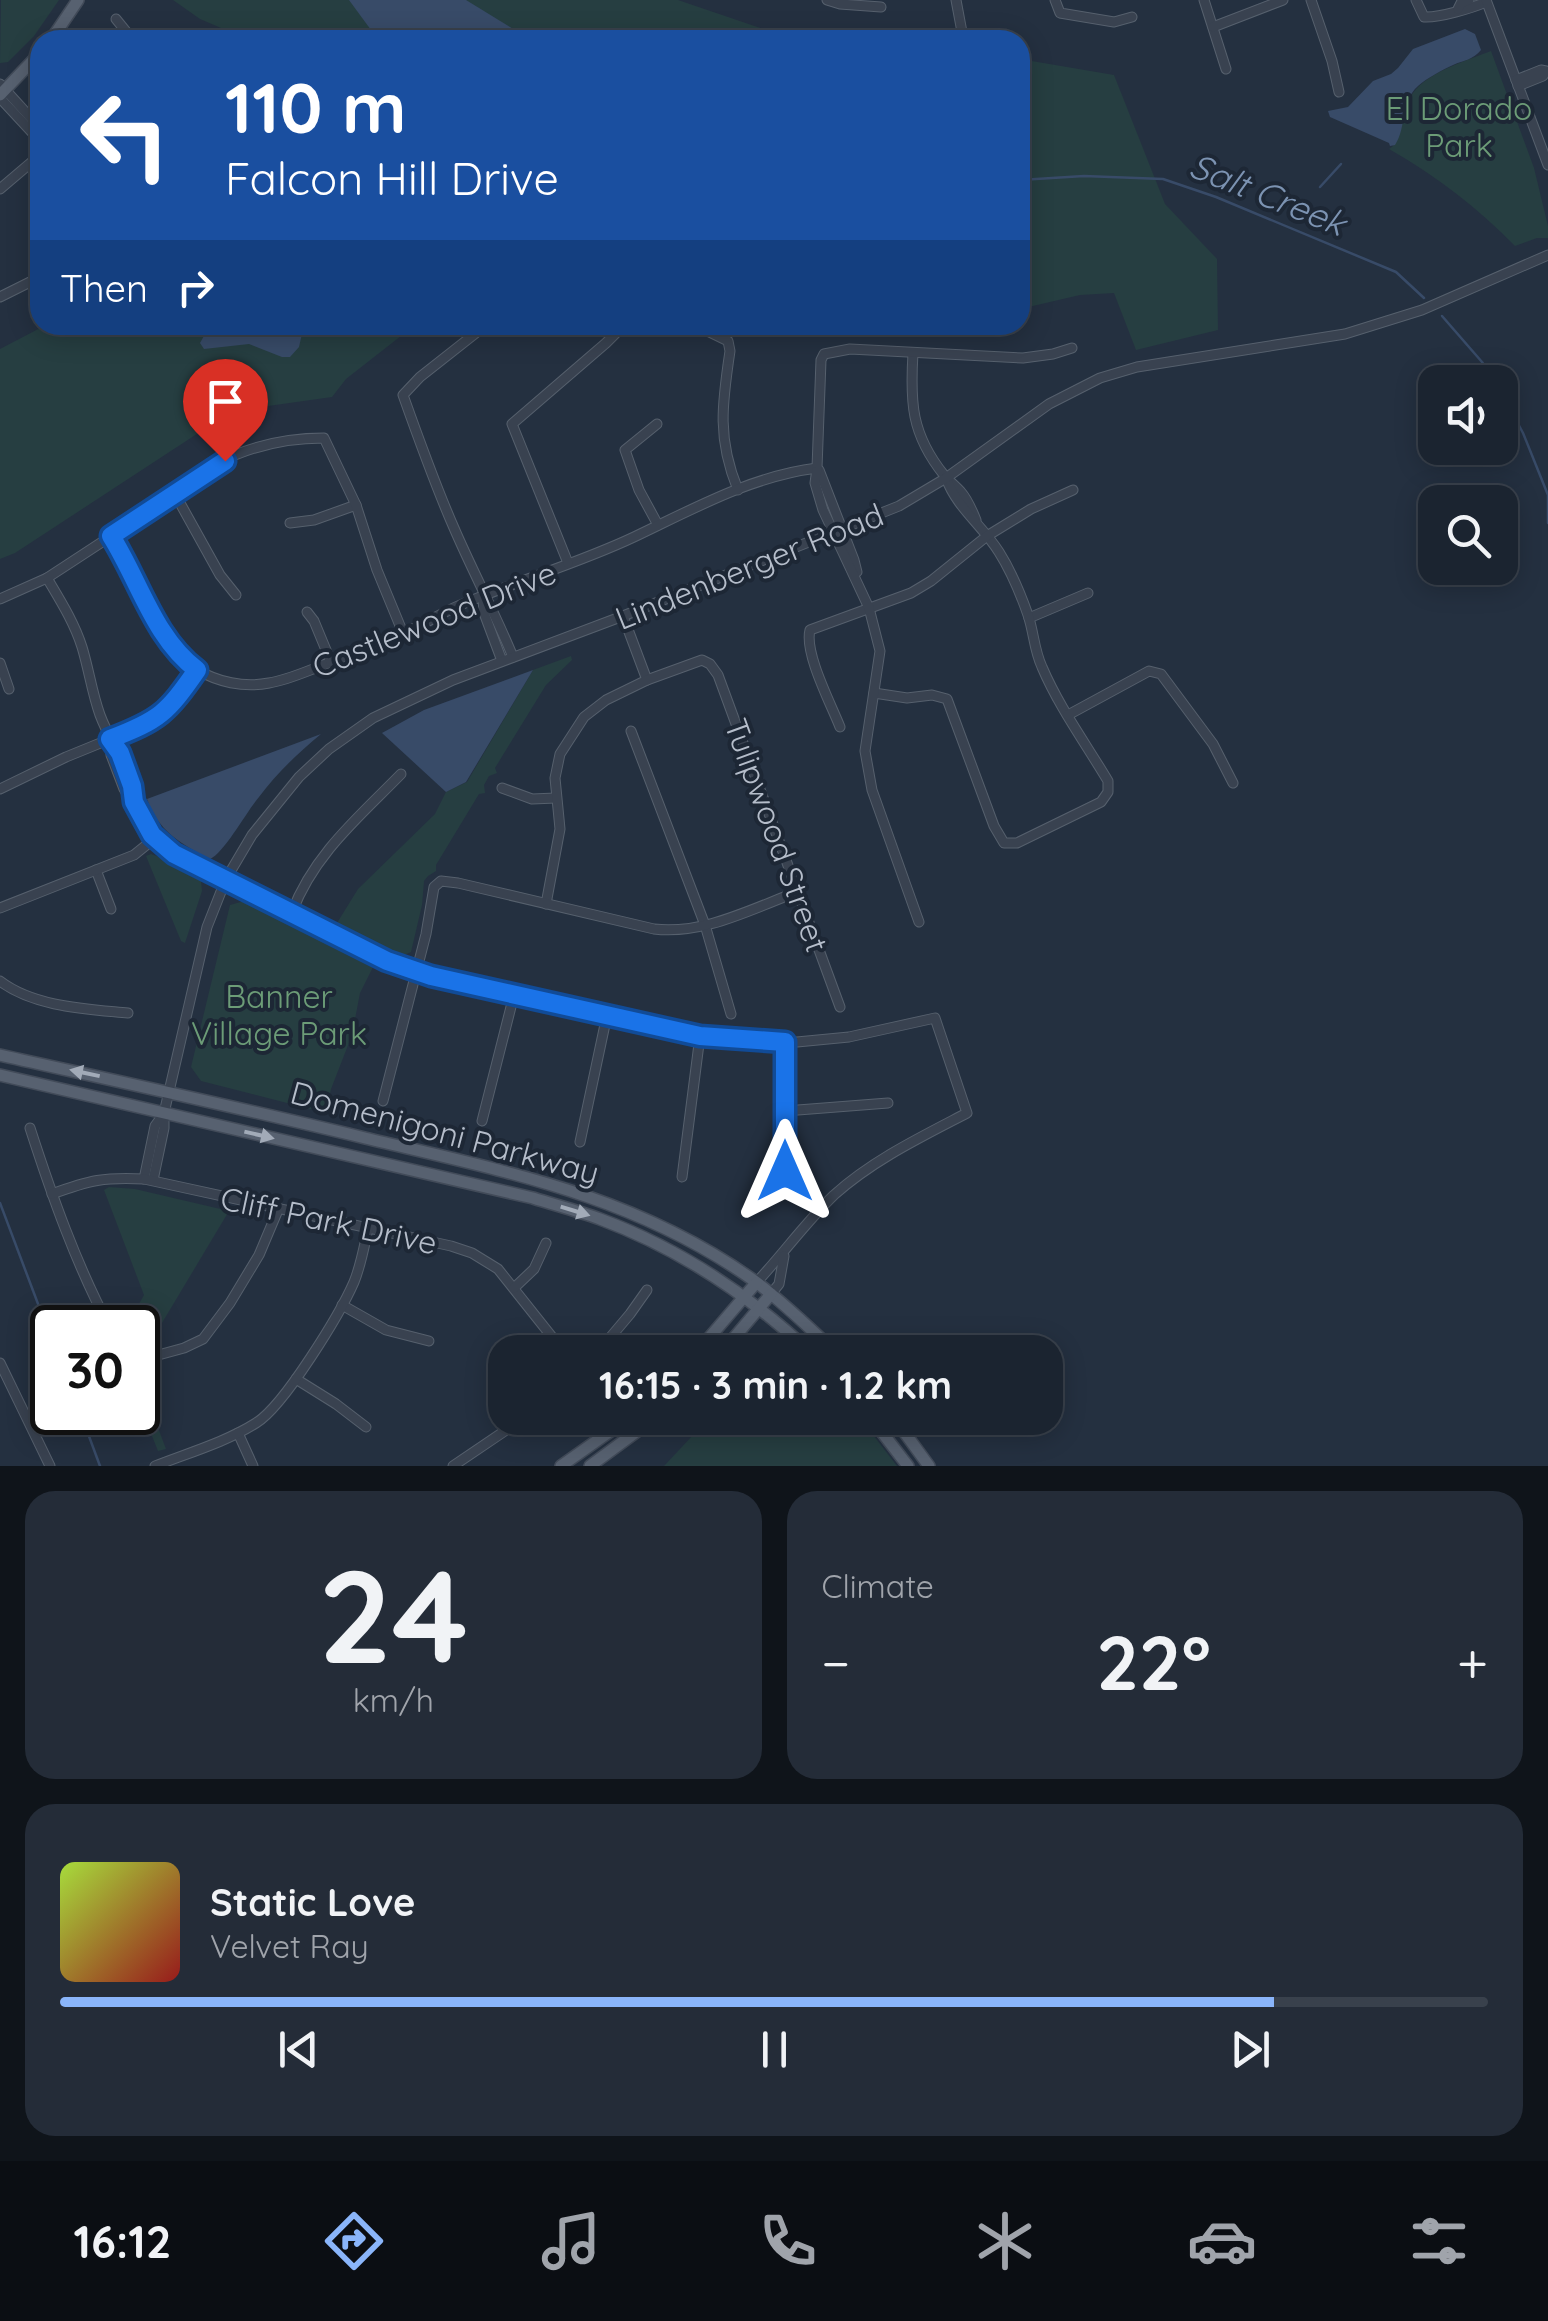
<!DOCTYPE html>
<html lang="en">
<head>
<meta charset="utf-8">
<style>
	body { margin:0; font-family:Quicksand,sans-serif; background:#242c38; color:#f1f3f6; height:100vh; display:flex; flex-direction:column; font-size:38px; white-space:nowrap }
	* { box-sizing:border-box; margin:0 }
	p { font-size:32px; color:#a0a4ab }
	.icon { flex:none; width:55px; height:55px; fill:none; stroke:currentColor; stroke-width:2; stroke-linecap:round; stroke-linejoin:round }
	.map { position:relative; height:1466px; overflow:hidden }
	.side { display:flex; flex-direction:column; gap:25px; padding:25px; background:#0f141a; flex:1 }
	.side>* { flex:none }
	.guide { position:absolute; left:30px; top:30px; width:1000px; height:305px; border-radius:30px; box-shadow:0 5px 25px #0003,0 0 0 2px #39414c; background:#1a4fa0; color:#fff; overflow:hidden }
	.tools { position:absolute; left:1418px; top:365px; display:grid; gap:20px }
	.tools a { display:grid; place-items:center; width:100px; height:100px; border-radius:20px; background:#1b2430; box-shadow:0 5px 25px #0003,0 0 0 2px #39414c; font-size:50px }
	.speed { position:absolute; left:30px; top:1305px; display:flex; gap:20px; font-size:50px; font-weight:700; text-align:center }
	.speed>* { display:grid; place-content:center; width:130px; height:130px; border-radius:50%; background:#1b2430; box-shadow:0 5px 25px #0003,0 0 0 2px #39414c; line-height:1 }
	.speed .limit { border:5px solid #111; border-radius:15px; background:#fff; color:#111 }
	.pin { position:absolute; display:grid; place-items:center; width:85px; height:85px; color:#fff; margin:-102px -42px; border-radius:50% 50% 50% 0; rotate:-45deg; box-shadow:0 0 10px #0007 }
	.pin .icon { rotate:45deg }
	.me { position:absolute; width:110px; margin:-55px; rotate:0deg; stroke-linejoin:round; filter:drop-shadow(0 0 8px #0008) }
	.turn { display:flex; align-items:center; gap:35px; height:210px; padding:0 30px; font-size:45px }
	.turn .icon { width:130px; height:130px; stroke-width:2.5 }
	.turn b { display:block; font-size:70px; line-height:85px }
	.then { display:flex; align-items:center; height:95px; padding:0 30px; background:#0003; gap:20px; font-size:38px }
	.big { font-size:75px; font-weight:700; line-height:1.1 }
	.side .widget { flex:1; display:flex; flex-direction:column; justify-content:center; gap:15px; min-width:0; padding:0 35px; border-radius:30px; background:#242c38 }
	.side .dial { align-items:center; gap:0 }
	.dial b { font-size:130px; line-height:1 }
	.song { display:flex; align-items:center; gap:30px }
	.cover { width:120px; height:120px; border-radius:15px; background:linear-gradient(135deg,hsl(80 70% 55%),hsl(0 70% 35%)) }
	.played { height:10px; border-radius:5px; background:linear-gradient(90deg,#8ab5fa 85%,#39414c 85%) }
	.keys { display:flex; justify-content:space-around; direction:ltr }
	.heat { display:flex; justify-content:space-between; align-items:center; font-size:55px; direction:ltr }
	.side .tiles { flex:1; display:grid; gap:25px; grid-template-columns:1fr 1fr }
	.widget:last-child { grid-column:span 2 }
	.trip { position:absolute; left:488px; top:1335px; width:575px; height:100px; border-radius:30px; background:#1b2430; box-shadow:0 5px 25px #0003,0 0 0 2px #39414c; font-weight:700; line-height:100px; text-align:center }
	.tab-bar { display:flex; height:160px; justify-content:space-around; align-items:center; background:#0b0e13; color:#a0a4ab }
	.tab-bar .icon { width:70px; height:70px }
	.tab-bar .selected { color:#8ab5fa }
	.tab-bar b { font-size:45px; color:#f1f3f6 }
	.map>svg:first-child { display:block }
</style>
</head>
<body>
<div class="map">
<svg width="1548" height="1466" viewBox="0 0 1548 1466">
	<rect width="100%" height="100%" fill="#243040"/>
	<!-- green -->
	<g fill="#263e41">
		<polygon points="1,0 59,0 34,36 8,62 0,63"/>
		<polygon points="173,0 678,0 796,40 249,40 200,19"/>
		<path d="M1491,51L1534,168L1548,226V238H1537L1515,246C1477,207 1436,176 1389,149L1393,146C1398,129 1402,107 1413,93C1428,72 1468,60 1491,51Z"/>
		<polygon points="1020,59 1114,75 1165,204 1217,259 1218,330 1136,350 1114,293 1080,295 1020,309"/>
		<polygon points="46,325 415,325 346,379 332,397 232,411 15,553 0,559 0,349"/>
		<polygon points="571,656 572,660 546,685 495,768 497,773 489,776 484,785 485,793 479,794 436,865 436,871 428,876 424,881 422,905 411,952 402,956 380,947 337,923 358,889 435,814 446,792 467,782 533,670"/>
		<path d="M151,854C165,858 186,874 201,881L202,891L185,943L181,941L146,856Z"/>
		<polygon points="244,901 373,967 360,993 352,1035 331,1089 326,1113 201,1081 191,1067 230,905"/>
		<polygon points="109,1187 135,1189 229,1211 156,1333 156,1337 149,1352 150,1359 140,1380 166,1449 158,1451 138,1401 138,1328 126,1327 144,1295 104,1190"/>
		<polygon points="709,1418 860,1418 897,1466 664,1466"/>
	</g>
	<!-- water -->
	<g fill="#384b68">
		<polygon points="349,0 466,0 531,40 381,40 371,30"/>
		<path d="M1465,29L1475,34L1481,50C1473,60 1464,60 1453,65C1442,70 1427,78 1418,86C1400,102 1407,127 1395,145L1390,146L1389,143L1330,117L1328,111L1348,107L1373,81L1391,74L1398,68L1413,49Z"/>
		<polygon points="210,325 304,325 299,347 290,357 282,357 249,344 204,349 200,343"/>
		<polygon points="533,670 466,782 446,792 382,733 424,710"/>
		<path d="M321,734C298,753 277,773 259,797C246,812 225,852 210,859C182,845 157,830 147,799Z"/>
	</g>
	<g fill="none" stroke-linecap="round" stroke-linejoin="round">
		<!-- stream -->
		<g stroke="#384b68" stroke-width="2.5">
			<polyline points="1020,180 1084,176 1163,179 1216,197 1396,272 1424,298"/>
			<polyline points="1320,187 1341,164"/>
			<polyline points="1442,316 1482,362 1495,382"/>
			<polyline points="1500,390 1523,433 1548,495 1548,523"/>
			<polyline points="0,1203 52,1341"/>
			<polyline points="80,1412 100,1466"/>
		</g>
		<defs>
			<g id="minor">
				<polyline points="827,0 840,4 881,7"/>
				<polyline points="956,0 962,32"/>
				<polyline points="1055,0 1060,13 1114,22 1132,17"/>
				<polyline points="1204,0 1226,69"/>
				<polyline points="1311,0 1332,61 1339,92"/>
				<path d="M1416,0L1424,17C1439,18 1472,8 1486,2"/>
				<polyline points="1486,0 1548,165"/>
				<polyline points="1458,9 1461,3 1469,0"/>
				<polyline points="116,19 133,40"/>
				<polyline points="1213,27 1283,0"/>
				<polyline points="1516,80 1541,70 1546,71 1543,76 1518,86"/>
				<polyline points="0,84 40,128"/>
				<polyline points="0,98 40,141"/>
				<polyline points="0,189 40,155"/>
				<polyline points="0,297 40,277"/>
				<path d="M486,325L420,377L403,395C419,440 435,485 454,528C473,572 495,613 513,657"/>
				<path d="M695,325L728,341L730,351C722,404 717,439 738,490"/>
				<path d="M913,353C910,402 911,434 944,475C949,481 956,486 961,492C968,500 972,510 976,520"/>
				<polyline points="657,424 625,450 639,490 658,525"/>
				<polyline points="819,470 854,560 857,572"/>
				<polyline points="175,494 220,575 236,595"/>
				<polyline points="290,523 314,520 356,505"/>
				<path d="M111,536C135,574 158,646 196,669C217,682 244,688 269,683C288,680 307,671 326,664C356,652 387,640 417,627C431,620 444,612 458,606C516,581 577,564 634,537C693,509 752,476 817,468"/>
				<polyline points="568,563 512,424 606,343 624,325"/>
				<path d="M47,578C60,600 74,622 82,647C89,670 92,693 100,715C112,747 130,765 134,801"/>
				<polyline points="483,598 484,613 502,661"/>
				<path d="M0,599L47,578L235,455C262,444 294,438 324,438L356,505L377,570L403,633"/>
				<polyline points="307,612 314,621 331,662"/>
				<polyline points="623,616 647,680"/>
				<polyline points="1029,618 1088,593"/>
				<polyline points="0,663 9,689"/>
				<path d="M874,693L907,698L932,695L947,699L994,826L1004,843H1017L1101,802L1108,792V781C1086,744 1059,707 1042,667C1034,650 1034,633 1028,615C1021,595 1011,571 999,552C982,525 957,508 946,478"/>
				<polyline points="1068,715 1149,671 1161,674 1213,744 1233,783"/>
				<path d="M840,727C831,704 804,653 810,630L911,593L931,581L987,536L1031,509L1073,490"/>
				<polyline points="631,731 705,925 731,1014"/>
				<path d="M110,739L111,755L124,789L152,835L174,854L387,961L431,976L689,1034L712,1038L797,1042L849,1037L935,1018L967,1113C921,1137 873,1160 834,1195C806,1222 783,1254 756,1283"/>
				<polyline points="502,788 532,799 556,798"/>
				<polyline points="0,789 66,757 147,724 175,702 197,670"/>
				<polyline points="96,870 111,909"/>
				<polyline points="546,904 560,829 555,778 560,754 584,717 606,700 647,680 702,660 710,664 718,675 840,1007"/>
				<polyline points="0,908 134,855 155,838"/>
				<path d="M292,912C314,854 359,817 401,774"/>
				<polyline points="919,922 872,790 865,751 880,651 869,608 823,510 815,483 817,468 821,360 824,354 850,349 1023,358 1053,354 1072,348"/>
				<path d="M0,981C34,1007 87,1009 128,1013"/>
				<polyline points="785,1042 785,1171"/>
				<path d="M383,1101L426,934L434,887L441,881L458,883L654,929C703,935 751,909 797,892"/>
				<polyline points="785,1111 888,1103"/>
				<polyline points="482,1121 514,995"/>
				<path d="M30,1128C52,1196 76,1264 110,1328"/>
				<polyline points="580,1142 607,1015"/>
				<polyline points="682,1177 700,1036"/>
				<polyline points="144,1179 155,1126 163,1115"/>
				<polyline points="153,1180 164,1128 164,1113 207,927 226,879 252,835 299,777 329,749 373,718 453,680 623,616 899,506 946,478 1049,404 1100,378 1137,367 1345,334 1422,310 1548,255"/>
				<path d="M52,1194C90,1180 104,1177 144,1179L451,1246L472,1253L498,1269L564,1352"/>
				<polyline points="514,1288 534,1269 546,1243"/>
				<polyline points="771,1294 779,1284 784,1256"/>
				<polyline points="342,1305 386,1330 429,1341"/>
				<polyline points="598,1352 630,1314 647,1290"/>
				<polyline points="162,1354 184,1348 203,1339 230,1303 259,1255 278,1210"/>
				<polyline points="0,1363 50,1466"/>
				<polyline points="296,1379 336,1404 366,1427"/>
				<polyline points="238,1433 253,1466"/>
				<path d="M155,1466C188,1453 226,1442 256,1423C284,1406 340,1314 354,1282C361,1265 364,1247 368,1229"/>
				<polyline points="453,1466 524,1418"/>
			</g>
			<g id="major">
				<polyline points="51,40 78,0"/>
				<polyline points="0,95 40,53"/>
				<path d="M0,1055C121,1082 241,1108 361,1137C503,1171 635,1195 756,1282C784,1303 810,1328 835,1352"/>
				<path d="M0,1075L533,1198C555,1205 578,1211 600,1219C678,1248 750,1296 810,1352"/>
				<polyline points="697,1352 756,1283"/>
				<polyline points="722,1352 771,1294"/>
				<polyline points="871,1418 908,1466"/>
				<polyline points="894,1418 929,1466"/>
				<polyline points="561,1466 629,1418"/>
				<polyline points="590,1466 655,1418"/>
			</g>
		</defs>
		<!-- minor casing -->
		<use href="#minor" stroke="#56606d" stroke-width="11"/>
		<!-- major casing -->
		<use href="#major" stroke="#424b59" stroke-width="14"/>
		<!-- minor -->
		<use href="#minor" stroke="#394250" stroke-width="9"/>
		<!-- major -->
		<use href="#major" stroke="#576170" stroke-width="11"/>
	</g>
	<!-- one-way arrows -->
	<defs><path id="oneway-solid" d="M-6-.8H1V-3.2L6.5 0L1 3.2V.8H-6Z" transform="scale(2.5)"/></defs>
	<g fill="#a2abb8">
		<use href="#oneway-solid" transform="translate(85 1073) rotate(-168)"/>
		<use href="#oneway-solid" transform="translate(259 1135) rotate(13)"/>
		<use href="#oneway-solid" transform="translate(575 1211) rotate(17)"/>
	</g>
	<g fill="none" stroke-linecap="round" stroke-linejoin="round">
		<defs>
			<path id="route" d="M225,461L111,536C139,580 154,638 197,670C167,713 160,720 110,739L120,753L132,786L134,802L152,835L174,854L387,961L431,976L700,1036L785,1042V1171"/>
		</defs>
		<!-- route casing -->
		<use href="#route" stroke="#114b97" stroke-width="25"/>
		<!-- route -->
		<use href="#route" stroke="#1a73e8" stroke-width="18"/>
	</g>
	<g text-anchor="middle" dominant-baseline="central" stroke-width="8" stroke-linejoin="round" paint-order="stroke">
		<!-- park labels -->
		<g font-size="32" fill="#6c9c77" stroke="#1d2735">
			<text x="1459" y="108">El Dorado<tspan x="1459" dy="37">Park</tspan></text>
			<text x="279" y="996">Banner<tspan x="279" dy="37">Village Park</tspan></text>
		</g>
		<!-- street labels -->
		<g font-size="32" fill="#b5bdca" stroke="#1d2735">
			<text transform="translate(749 566) rotate(-22)">Lindenberger Road</text>
			<text transform="translate(434 619) rotate(-22)">Castlewood Drive</text>
			<text transform="translate(777 835) rotate(70)">Tulipwood Street</text>
			<text transform="translate(445 1132) rotate(15)">Domenigoni Parkway</text>
			<text transform="translate(329 1220) rotate(12)">Cliff Park Drive</text>
		</g>
		<!-- water labels -->
		<g font-size="35" font-style="italic" fill="#7c93b2" stroke="#1d2735">
			<text transform="translate(1268 194) rotate(22)">Salt Creek</text>
		</g>
	</g>
</svg>
<div class="tools">
<a><svg class="icon" aria-label="sound" viewBox="0 0 24 24"><path d="M4 9h4l5-4v14l-5-4H4zM17 9q2 3 0 6"/></svg></a>
<a><svg class="icon" aria-label="search" viewBox="0 0 24 24"><circle cx="10" cy="10" r="6"/><path d="M15 15l6 6"/></svg></a>
</div>
<div class="speed"><div class="limit">30</div></div>
<div class="pin" style="left:225px;top:461px;background:#d93025"><svg class="icon" aria-label="arrive" viewBox="0 0 24 24"><path d="M6 21V4h12l-3 4 3 4H6"/></svg></div>
<svg class="me" style="left:785px;top:1171px" viewBox="-20 -20 40 40"><path d="M0-17L14 15 0 8-14 15z" fill="#1a73e8" stroke="#fff" stroke-width="4"/></svg>
<div class="trip">16:15 · 3 min · 1.2 km</div>
<div class="guide">
<div class="turn"><svg class="icon" aria-label="left" viewBox="0 0 24 24"><path d="M17 20v-9H6M10 6l-5 5 5 5"/></svg><div><b>110 m</b>Falcon Hill Drive</div></div>
<div class="then">Then<svg class="icon" aria-label="right" viewBox="0 0 24 24"><path d="M7 20v-9h11M14 6l5 5-5 5"/></svg></div>
</div>
</div>
<section class="side">
<div class="tiles">
<div class="widget dial"><b>24</b><p>km/h</p></div>
<div class="widget"><p>Climate</p>
<div class="heat"><a>−</a><b class="big">22°</b><a>+</a></div>
</div>
<div class="widget">
<div class="song"><i class="cover"></i><div><b>Static Love</b><p>Velvet Ray</p></div></div>
<div class="played"></div>
<div class="keys"><svg class="icon" aria-label="previous" viewBox="0 0 24 24"><path d="M18 5L8 12l10 7zM5 5v14"/></svg><svg class="icon" aria-label="pause" viewBox="0 0 24 24"><path d="M8 5v14M16 5v14"/></svg><svg class="icon" aria-label="next" viewBox="0 0 24 24"><path d="M6 5l10 7-10 7zM19 5v14"/></svg></div>
</div>
</div>
</section>
<nav class="tab-bar">
<b>16:12</b>
<svg class="icon selected" aria-label="directions" viewBox="0 0 24 24"><path d="M12 3l9 9-9 9-9-9zM9 14v-3h6M13 9l2 2-2 2"/></svg>
<svg class="icon" aria-label="music" viewBox="0 0 24 24"><path d="M9 18V5l10-2v13"/><circle cx="6" cy="18" r="3"/><circle cx="16" cy="16" r="3"/></svg>
<svg class="icon" aria-label="phone" viewBox="0 0 24 24"><path d="M5 4h4l2 5-3 2q2 4 5 5l2-3 5 2v4C11 20 4 13 5 4z"/></svg>
<svg class="icon" aria-label="climate" viewBox="0 0 24 24"><path d="M12 3v18M4 7l16 10M4 17L20 7"/></svg>
<svg class="icon" aria-label="car" viewBox="0 0 24 24"><path d="M5 17H2v-5l4-1 3-4h7l3 4 3 1v5h-3M9 17h6M6 11h13"/><circle cx="7" cy="17" r="2"/><circle cx="17" cy="17" r="2"/></svg>
<svg class="icon" aria-label="filters" viewBox="0 0 24 24"><path d="M4 7h16M4 17h16"/><circle cx="9" cy="7" r="2"/><circle cx="15" cy="17" r="2"/></svg>
</nav>
</body>
</html>
